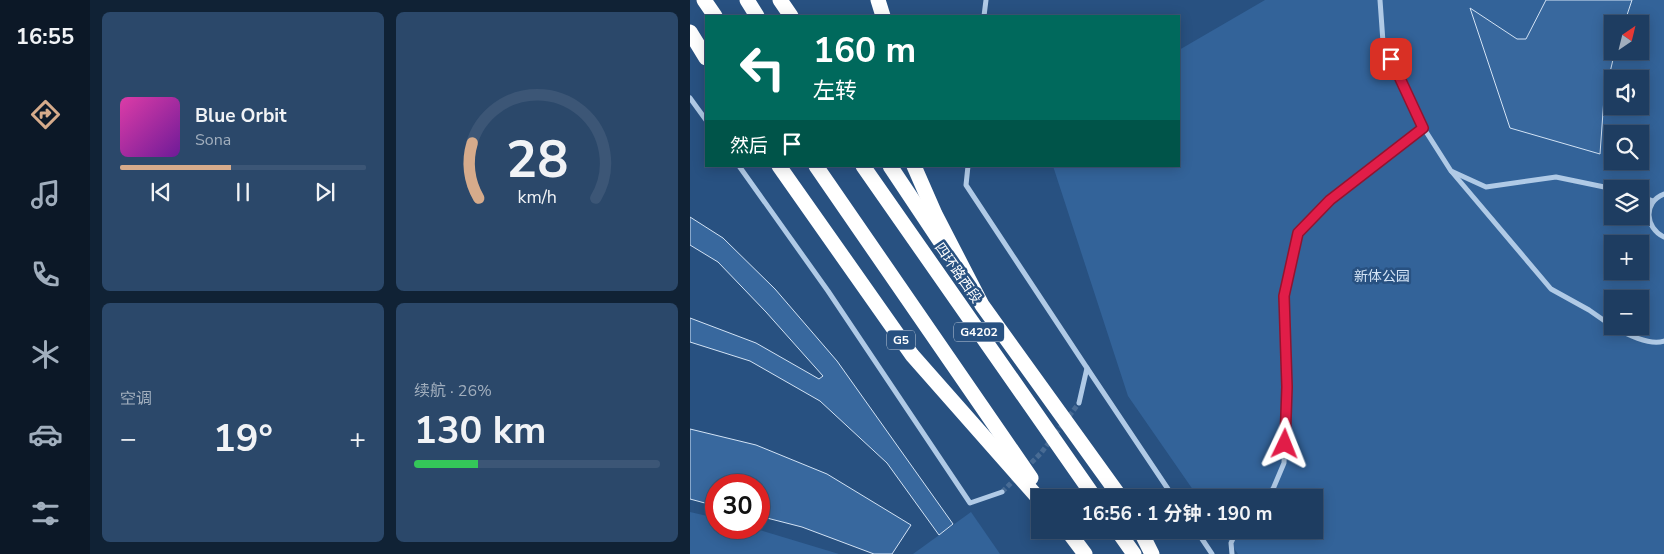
<!DOCTYPE html>
<html lang="zh">
<head>
<meta charset="utf-8">
<style>
	body { margin:0; font-family:"Nunito Sans","Noto Sans SC",sans-serif; background:#2b486a; color:#f1f3f6; height:100vh; display:flex; flex-direction:column; font-size:19px; white-space:nowrap }
	* { box-sizing:border-box; margin:0 }
	p { font-size:16px; color:#a1aebd }
	.icon { flex:none; width:28px; height:28px; fill:none; stroke:currentColor; stroke-width:2; stroke-linecap:round; stroke-linejoin:round }
	.map { position:relative; flex:1; overflow:hidden }
	.side { display:flex; flex-direction:column; gap:12px; padding:12px; background:#102235; width:600px }
	.side>* { flex:none }
	.banner { position:absolute; left:15px; top:15px; width:475px; height:152px; border-radius:0px; box-shadow:0 2px 12px #0003,0 0 0 1px #3c5676; background:#00695c; color:#fff; overflow:hidden }
	.needle { width:32px; rotate:35deg }
	.tools { position:absolute; left:914px; top:15px; display:grid; gap:10px }
	.tools a { display:grid; place-items:center; width:45px; height:45px; border-radius:0px; background:#1e3d61; box-shadow:0 2px 12px #0003,0 0 0 1px #3c5676; font-size:25px }
	.speed { position:absolute; left:15px; top:474px; display:flex; gap:10px; font-size:25px; font-weight:700; text-align:center }
	.speed>* { display:grid; place-content:center; width:65px; height:65px; border-radius:50%; background:#1e3d61; box-shadow:0 2px 12px #0003,0 0 0 1px #3c5676; line-height:1 }
	.speed .limit { border:8px solid #d22; background:#fff; color:#111 }
	.pin { position:absolute; display:grid; place-items:center; width:42px; height:42px; color:#fff; margin:-21px; border-radius:10px; box-shadow:0 2px 8px #0006 }
	.me { position:absolute; width:55px; margin:-28px; rotate:2deg; stroke-linejoin:round; filter:drop-shadow(0 0 4px #0008) }
	.turn { display:flex; align-items:center; gap:18px; height:105px; padding:0 25px; font-size:22px }
	.turn .icon { width:65px; height:65px; stroke-width:2.5 }
	.turn b { display:block; font-size:35px; line-height:42px }
	.then { display:flex; align-items:center; height:48px; padding:0 25px; background:#0003; gap:10px; font-size:19px }
	.big { font-size:38px; font-weight:700; line-height:1.1 }
	.side .card { flex:1; display:flex; flex-direction:column; justify-content:center; gap:8px; min-width:0; padding:0 18px; border-radius:8px; background:#2b486a }
	.side .dial { align-items:center; gap:0 }
	.dial svg { height:130px; overflow:visible; fill:none; stroke:#3c5676; stroke-width:7; stroke-linecap:round; text-anchor:middle }
	.dial text { fill:#f1f3f6; stroke:none }
	.song { display:flex; align-items:center; gap:15px }
	.cover { width:60px; height:60px; border-radius:8px; background:linear-gradient(135deg,hsl(320 70% 55%),hsl(280 70% 35%)) }
	.played { height:5px; border-radius:2px; background:linear-gradient(90deg,#d6ab8b 45%,#3c5676 45%) }
	.keys { display:flex; justify-content:space-around; direction:ltr }
	.heat { display:flex; justify-content:space-between; align-items:center; font-size:28px; direction:ltr }
	.charge { height:8px; border-radius:4px; background:linear-gradient(90deg,#34c759 26%,#3c5676 0) }
	.side .tiles { flex:1; display:grid; gap:12px; grid-template-columns:repeat(2,1fr) }
	.trip { position:absolute; left:341px; top:489px; width:292px; height:50px; border-radius:0px; background:#1e3d61; box-shadow:0 2px 12px #0003,0 0 0 1px #3c5676; font-weight:700; line-height:50px; text-align:center }
	main { display:flex; flex:1; min-height:0 }
	.tab-bar { display:flex; flex-direction:column; width:90px; justify-content:space-around; align-items:center; background:#0c1827; color:#a1aebd }
	.tab-bar .icon { width:35px; height:35px }
	.tab-bar .active { color:#d6ab8b }
	.tab-bar b { font-size:22px; color:#f1f3f6 }
	.map>svg:first-child { display:block }
</style>
</head>
<body>
<main>
<nav class="tab-bar">
<b>16:55</b>
<svg class="icon active" aria-label="directions" viewBox="0 0 24 24"><path d="M12 3l9 9-9 9-9-9zM9 14v-3h6M13 9l2 2-2 2"/></svg>
<svg class="icon" aria-label="music" viewBox="0 0 24 24"><path d="M9 18V5l10-2v13"/><circle cx="6" cy="18" r="3"/><circle cx="16" cy="16" r="3"/></svg>
<svg class="icon" aria-label="phone" viewBox="0 0 24 24"><path d="M5 4h4l2 5-3 2q2 4 5 5l2-3 5 2v4C11 20 4 13 5 4z"/></svg>
<svg class="icon" aria-label="climate" viewBox="0 0 24 24"><path d="M12 3v18M4 7l16 10M4 17L20 7"/></svg>
<svg class="icon" aria-label="car" viewBox="0 0 24 24"><path d="M5 17H2v-5l4-1 3-4h7l3 4 3 1v5h-3M9 17h6M6 11h13"/><circle cx="7" cy="17" r="2"/><circle cx="17" cy="17" r="2"/></svg>
<svg class="icon" aria-label="filters" viewBox="0 0 24 24"><path d="M4 7h16M4 17h16"/><circle cx="9" cy="7" r="2"/><circle cx="15" cy="17" r="2"/></svg>
</nav>
<section class="side">
<div class="tiles">
<div class="card">
<div class="song"><i class="cover"></i><div><b>Blue Orbit</b><p>Sona</p></div></div>
<div class="played"></div>
<div class="keys"><svg class="icon" aria-label="previous" viewBox="0 0 24 24"><path d="M18 5L8 12l10 7zM5 5v14"/></svg><svg class="icon" aria-label="pause" viewBox="0 0 24 24"><path d="M8 5v14M16 5v14"/></svg><svg class="icon" aria-label="next" viewBox="0 0 24 24"><path d="M6 5l10 7-10 7zM19 5v14"/></svg></div>
</div>
<div class="card dial"><svg viewBox="0 0 100 80">
<path d="M14 69A42 42 0 1 1 86 69"/>
<path d="M14 69A42 42 0 0 1 10 35" stroke="#d6ab8b"/>
<text x="50" y="56" font-size="32" font-weight="700">28</text>
<text x="50" y="72" font-size="11">km/h</text>
</svg></div>
<div class="card"><p>空调</p>
<div class="heat"><a>−</a><b class="big">19°</b><a>+</a></div>
</div>
<div class="card"><p>续航 · 26%</p><b class="big">130 km</b><div class="charge"></div></div>
</div>
</section>
<div class="map">
<svg width="974" height="554" viewBox="0 0 974 554">
	<rect width="100%" height="100%" fill="#285181"/>
	<!-- green -->
	<g fill="#336399" fill-rule="evenodd">
		<path d="M575,0H974V554H548L531,530H625V498L508,497L438,396L363,166H489V50ZM922,24H950V51H922ZM922,79H950V106H922ZM922,134H950V161H922ZM922,189H950V216H922ZM922,244H950V271H922ZM922,299H950V326H922Z"/>
		<polygon points="0,512 26,518 26,528 63,528 149,554 0,554"/>
		<polygon points="281,512 310,554 223,554"/>
	</g>
	<!-- building -->
	<g fill="#38689e" stroke="#d3e3f5">
		<polygon points="856,0 942,0 934,24 922,24 922,51 925,51 914,98 910,154 820,128 780,8 827,39 836,39"/>
		<polygon points="0,217 33,238 85,289 147,361 263,524 249,535 197,463 130,401 60,361 0,342 0,318 66,343 129,379 133,376 76,312 28,262 0,245"/>
		<polygon points="0,429 66,445 137,474 221,525 202,554 184,554 112,527 69,516 69,485 26,485 26,506 0,499"/>
	</g>
	<g fill="none" stroke-linecap="round" stroke-linejoin="round">
		<!-- minor-tunnel -->
		<g stroke="#486b94" stroke-width="5" stroke-dasharray="5 2.5" stroke-linecap="butt">
			<polyline points="336,468 351,453 389,403"/>
			<polyline points="312,492 328,476"/>
		</g>
		<!-- minor -->
		<g stroke="#b0cae6" stroke-width="5">
			<polyline points="690,0 693,42 733,127 761,171 796,187 866,177 924,189"/>
			<polyline points="294,16 296,0"/>
			<polyline points="0,98 16,120"/>
			<polyline points="49,166 138,291 280,503 312,492"/>
			<polyline points="278,166 276,185 397,368 389,403"/>
			<polyline points="762,172 861,289 899,310 922,326"/>
			<path d="M974,194C953,202 955,228 974,237"/>
			<polyline points="950,196 963,201"/>
			<path d="M923,326C935,334 960,346 974,341"/>
			<polyline points="397,368 484,498"/>
			<polyline points="571,498 583,489 594,463 597,387 594,296 608,233 639,199 733,127"/>
			<polyline points="506,530 522,554"/>
			<polyline points="542,554 541,543 547,530"/>
		</g>
		<!-- motorway -->
		<g stroke="#fff" stroke-width="15">
			<polyline points="14,0 25,16"/>
			<polyline points="57,0 67,16"/>
			<polyline points="90,0 101,16"/>
			<polyline points="188,0 193,16"/>
			<polyline points="0,32 16,58"/>
			<polyline points="89,166 222,355 350,500"/>
			<polyline points="126,166 341,478"/>
			<polyline points="173,166 405,498"/>
			<polyline points="200,166 250,241"/>
			<polyline points="224,166 245,214 292,305 431,498"/>
			<polyline points="377,530 395,554"/>
			<polyline points="427,530 444,554"/>
			<polyline points="450,530 462,554"/>
		</g>
	</g>
	<g fill="none" stroke-linecap="round" stroke-linejoin="round">
		<defs>
			<polyline id="route" points="595,444 597,387 594,296 608,233 640,200 733,128 701,59"/>
		</defs>
		<!-- route casing -->
		<use href="#route" stroke="#92132f" stroke-width="12"/>
		<!-- route -->
		<use href="#route" stroke="#e11d48" stroke-width="9"/>
	</g>
	<g text-anchor="middle" dominant-baseline="central" stroke-width="5" stroke-linejoin="round" paint-order="stroke">
		<!-- shield labels -->
		<g fill="#285181" stroke="#becbd9" stroke-width="1">
			<rect x="264" y="322.5" width="50" height="19" rx="4"/>
			<rect x="197" y="330.5" width="28" height="19" rx="4"/>
		</g>
		<g font-size="12" font-weight="bold" fill="#fff">
			<text x="289" y="332">G4202</text>
			<text x="211" y="340">G5</text>
		</g>
		<!-- street labels -->
		<g font-size="14" fill="#fff" stroke="#285181">
			<text transform="translate(268 273) rotate(55)">四环路西段</text>
		</g>
		<!-- park labels -->
		<g font-size="14" fill="#d3e3f5" stroke="#285181">
			<text x="692" y="276">新体公园</text>
		</g>
	</g>
</svg>
<div class="tools">
<a><svg class="needle" viewBox="-14 -14 28 28"><path d="M0-13l5 13h-10z" fill="#e53935"/><path d="M0 13l5-13h-10z" fill="#a1aebd"/></svg></a>
<a><svg class="icon" aria-label="sound" viewBox="0 0 24 24"><path d="M4 9h4l5-4v14l-5-4H4zM17 9q2 3 0 6"/></svg></a>
<a><svg class="icon" aria-label="search" viewBox="0 0 24 24"><circle cx="10" cy="10" r="6"/><path d="M15 15l6 6"/></svg></a>
<a><svg class="icon" aria-label="layers" viewBox="0 0 24 24"><path d="M12 4l9 5-9 5-9-5zM3 14l9 5 9-5"/></svg></a>
<a>+</a>
<a>−</a>
</div>
<div class="speed"><div class="limit">30</div></div>
<div class="pin" style="left:701px;top:59px;background:#d93025"><svg class="icon" aria-label="arrive" viewBox="0 0 24 24"><path d="M6 21V4h12l-3 4 3 4H6"/></svg></div>
<svg class="me" style="left:595px;top:444px" viewBox="-20 -20 40 40"><path d="M0-17L14 15 0 8-14 15z" fill="#e11d48" stroke="#fff" stroke-width="4"/></svg>
<div class="trip">16:56 · 1 分钟 · 190 m</div>
<div class="banner">
<div class="turn"><svg class="icon" aria-label="left" viewBox="0 0 24 24"><path d="M17 20v-9H6M10 6l-5 5 5 5"/></svg><div><b>160 m</b>左转</div></div>
<div class="then">然后<svg class="icon" aria-label="arrive" viewBox="0 0 24 24"><path d="M6 21V4h12l-3 4 3 4H6"/></svg></div>
</div>
</div>
</main>
</body>
</html>
